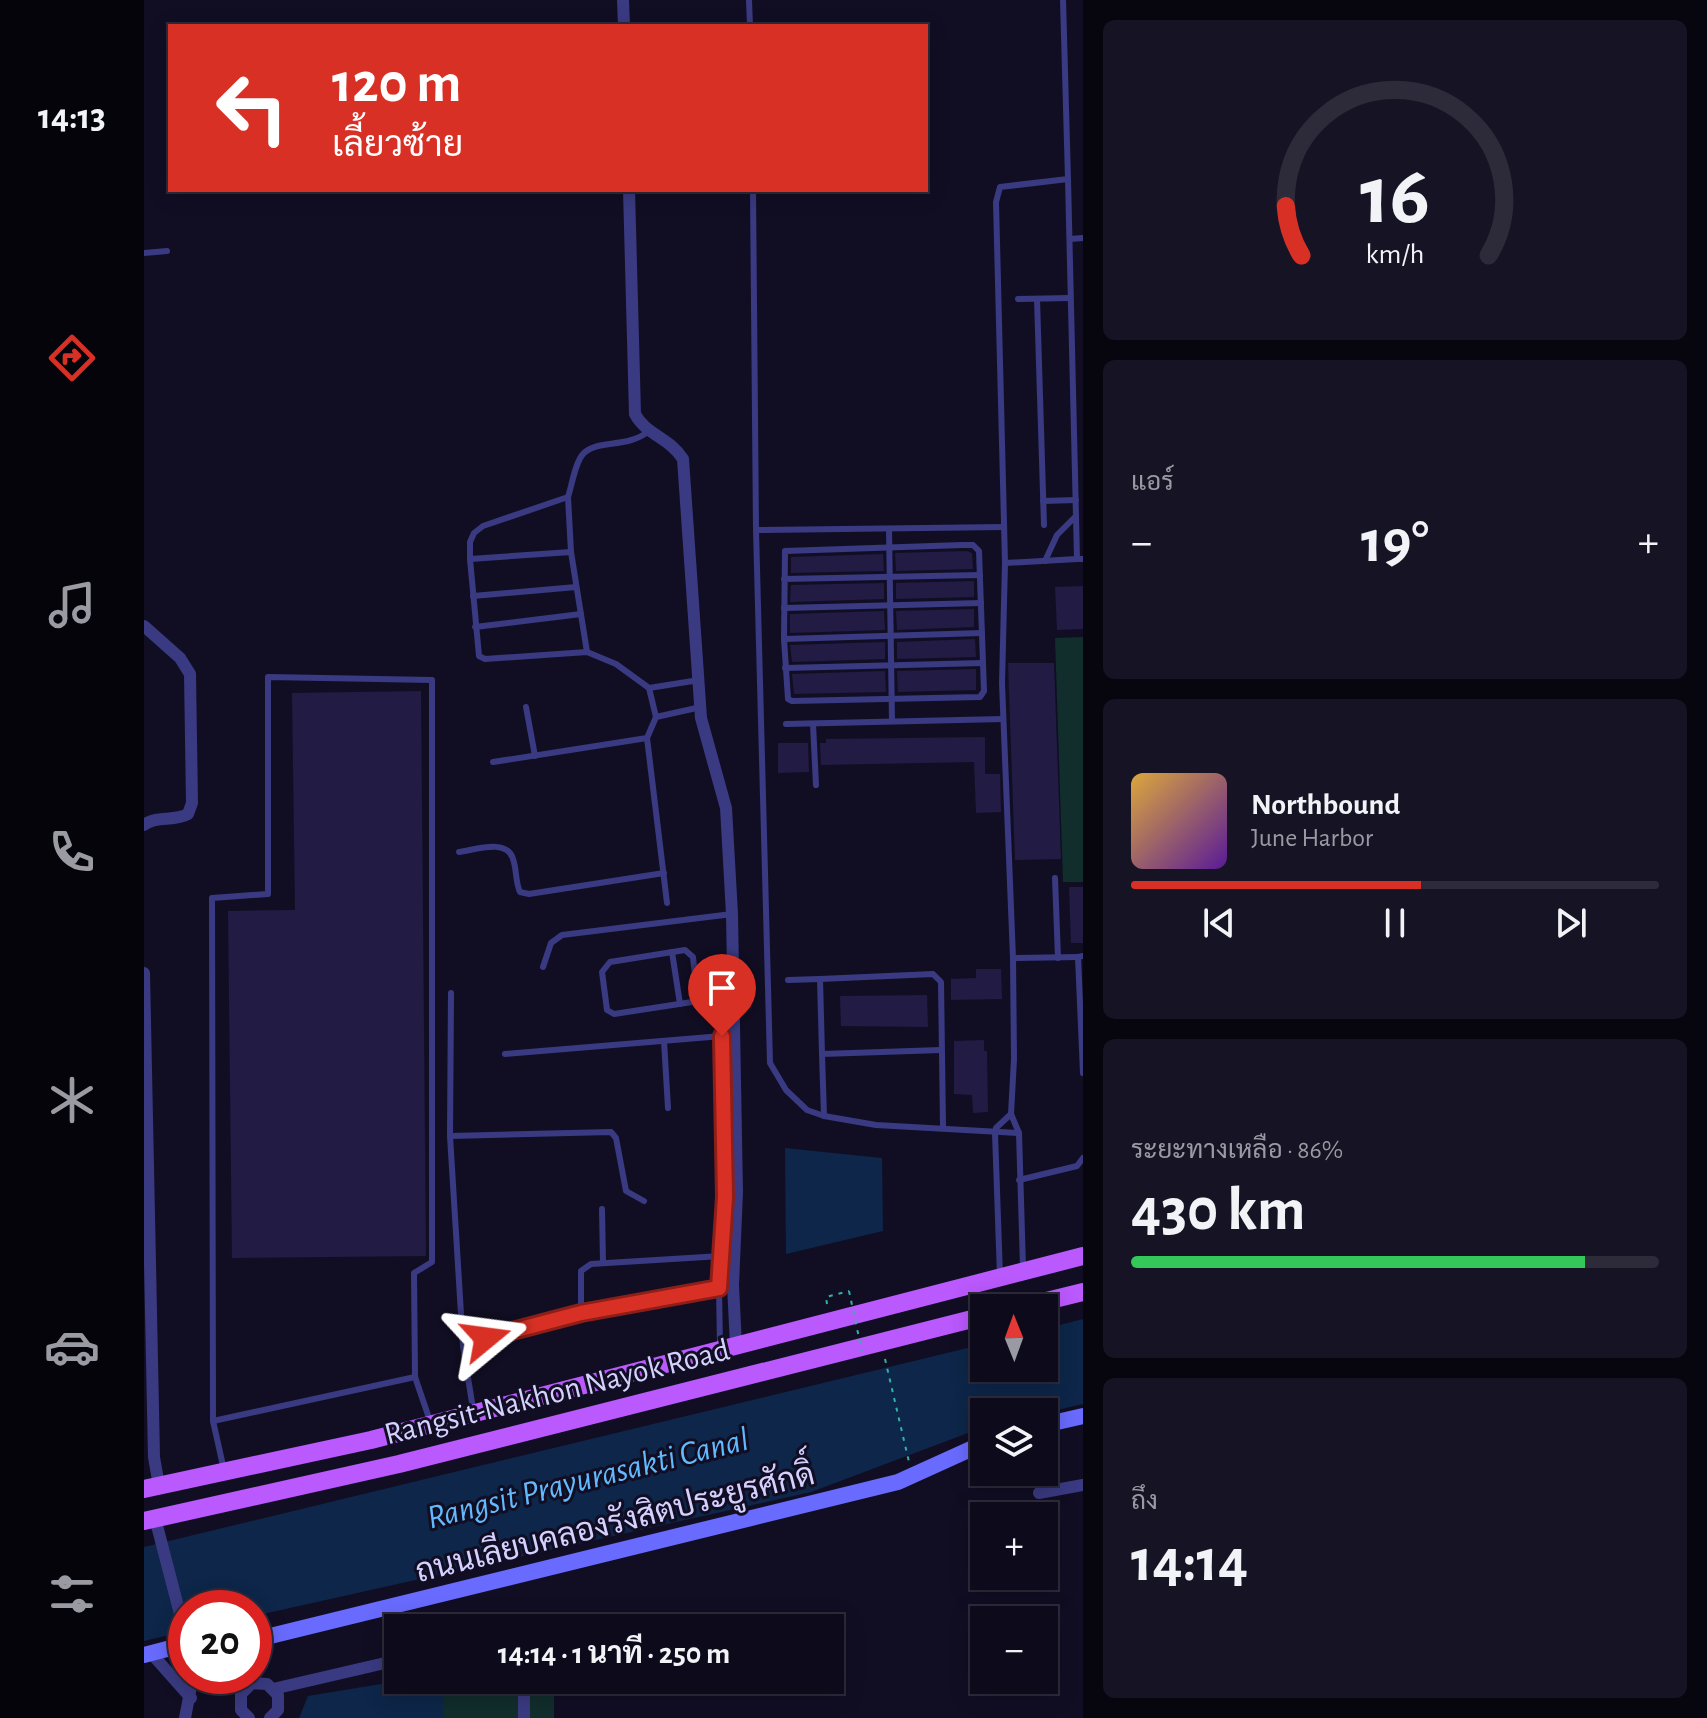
<!DOCTYPE html>
<html lang="th">
<head>
<meta charset="utf-8">
<style>
	body { margin:0; font-family:"Alegreya Sans",Sarabun,sans-serif; background:#161324; color:#f1f3f6; height:100vh; display:flex; flex-direction:column; font-size:30px; white-space:nowrap }
	* { box-sizing:border-box; margin:0 }
	p { font-size:26px; color:#9a9aa3 }
	.icon { flex:none; width:44px; height:44px; fill:none; stroke:currentColor; stroke-width:2; stroke-linecap:round; stroke-linejoin:round }
	.map { position:relative; flex:1; overflow:hidden }
	.panel { display:flex; flex-direction:column; gap:20px; padding:20px; background:#07060f; width:624px }
	.panel>* { flex:none }
	.hud { position:absolute; left:24px; top:24px; width:760px; height:168px; border-radius:0px; box-shadow:0 4px 20px #0003,0 0 0 2px #2d2b3a; background:#d93025; color:#fff; overflow:hidden }
	.needle { width:52px; rotate:359deg }
	.fabs { position:absolute; left:826px; top:1294px; display:grid; gap:16px }
	.fabs a { display:grid; place-items:center; width:88px; height:88px; border-radius:0px; background:#0d0a1b; box-shadow:0 4px 20px #0003,0 0 0 2px #2d2b3a; font-size:40px }
	.speed { position:absolute; left:24px; top:1590px; display:flex; gap:16px; font-size:40px; font-weight:700; text-align:center }
	.speed>* { display:grid; place-content:center; width:104px; height:104px; border-radius:50%; background:#0d0a1b; box-shadow:0 4px 20px #0003,0 0 0 2px #2d2b3a; line-height:1 }
	.speed .limit { border:12px solid #d22; background:#fff; color:#111 }
	.pin { position:absolute; display:grid; place-items:center; width:68px; height:68px; color:#fff; margin:-82px -34px; border-radius:50% 50% 50% 0; rotate:-45deg; box-shadow:0 0 8px #0007 }
	.pin .icon { rotate:45deg }
	.me { position:absolute; width:88px; margin:-44px; rotate:74deg; stroke-linejoin:round; filter:drop-shadow(0 0 6px #0008) }
	.turn { display:flex; align-items:center; gap:28px; height:168px; padding:0 32px; font-size:36px }
	.turn .icon { width:104px; height:104px; stroke-width:2.5 }
	.turn b { display:block; font-size:56px; line-height:68px }
	.big { font-size:60px; font-weight:700; line-height:1.1 }
	.panel .tile { flex:1; display:flex; flex-direction:column; justify-content:center; gap:12px; min-width:0; padding:0 28px; border-radius:12px; background:#161324 }
	.panel .dial { align-items:center; gap:0 }
	.dial svg { height:208px; overflow:visible; fill:none; stroke:#2d2b3a; stroke-width:7; stroke-linecap:round; text-anchor:middle }
	.dial text { fill:#f1f3f6; stroke:none }
	.song { display:flex; align-items:center; gap:24px }
	.cover { width:96px; height:96px; border-radius:12px; background:linear-gradient(135deg,hsl(40 70% 55%),hsl(270 70% 35%)) }
	.played { height:8px; border-radius:4px; background:linear-gradient(90deg,#d93025 55%,#2d2b3a 55%) }
	.keys { display:flex; justify-content:space-around; direction:ltr }
	.heat { display:flex; justify-content:space-between; align-items:center; font-size:44px; direction:ltr }
	.charge { height:12px; border-radius:6px; background:linear-gradient(90deg,#34c759 86%,#2d2b3a 0) }
	.trip { position:absolute; left:240px; top:1614px; width:460px; height:80px; border-radius:0px; background:#0d0a1b; box-shadow:0 4px 20px #0003,0 0 0 2px #2d2b3a; font-weight:700; line-height:80px; text-align:center }
	main { display:flex; flex:1; min-height:0 }
	.menu { display:flex; flex-direction:column; width:144px; justify-content:space-around; align-items:center; background:#05040b; color:#9a9aa3 }
	.menu .icon { width:56px; height:56px }
	.menu .active { color:#d93025 }
	.menu b { font-size:36px; color:#f1f3f6 }
	.map>svg:first-child { display:block }
</style>
</head>
<body>
<main>
<nav class="menu">
<b>14:13</b>
<svg class="icon active" aria-label="directions" viewBox="0 0 24 24"><path d="M12 3l9 9-9 9-9-9zM9 14v-3h6M13 9l2 2-2 2"/></svg>
<svg class="icon" aria-label="music" viewBox="0 0 24 24"><path d="M9 18V5l10-2v13"/><circle cx="6" cy="18" r="3"/><circle cx="16" cy="16" r="3"/></svg>
<svg class="icon" aria-label="phone" viewBox="0 0 24 24"><path d="M5 4h4l2 5-3 2q2 4 5 5l2-3 5 2v4C11 20 4 13 5 4z"/></svg>
<svg class="icon" aria-label="climate" viewBox="0 0 24 24"><path d="M12 3v18M4 7l16 10M4 17L20 7"/></svg>
<svg class="icon" aria-label="car" viewBox="0 0 24 24"><path d="M5 17H2v-5l4-1 3-4h7l3 4 3 1v5h-3M9 17h6M6 11h13"/><circle cx="7" cy="17" r="2"/><circle cx="17" cy="17" r="2"/></svg>
<svg class="icon" aria-label="filters" viewBox="0 0 24 24"><path d="M4 7h16M4 17h16"/><circle cx="9" cy="7" r="2"/><circle cx="15" cy="17" r="2"/></svg>
</nav>
<div class="map">
<svg width="939" height="1718" viewBox="0 0 939 1718">
	<rect width="100%" height="100%" fill="#110e24"/>
	<!-- green -->
	<g fill="#112d2c">
		<polygon points="939,637 939,882 919,882 911,638"/>
		<polygon points="296,1680 410,1680 410,1718 287,1718"/>
	</g>
	<!-- water -->
	<g fill="#0d2649">
		<polygon points="641,1148 738,1158 739,1231 642,1254"/>
		<polygon points="939,1319 939,1404 900,1413 840,1412 840,1427 667,1492 110,1616 110,1608 42,1608 42,1631 0,1641 0,1547 840,1344 840,1368 900,1368 900,1329"/>
		<polygon points="261,1680 296,1680 300,1693 299,1718 155,1718 164,1696"/>
	</g>
	<!-- building -->
	<g fill="#221b44">
		<polygon points="823,551 828,553 829,569 752,571 751,553"/>
		<polygon points="739,554 740,571 647,573 647,557"/>
		<polygon points="830,581 830,597 752,599 752,583"/>
		<polygon points="740,583 740,599 646,602 647,585"/>
		<polygon points="939,586 939,629 913,630 911,587"/>
		<polygon points="830,609 830,627 753,630 752,611"/>
		<polygon points="740,611 741,630 646,633 646,614"/>
		<polygon points="831,639 832,657 753,659 753,642"/>
		<polygon points="741,642 741,659 648,662 646,645"/>
		<polygon points="864,663 910,663 917,859 871,860"/>
		<polygon points="832,669 832,690 754,692 753,671"/>
		<polygon points="741,671 742,692 650,694 648,674"/>
		<polygon points="277,691 282,1256 88,1258 84,911 151,910 148,693"/>
		<polygon points="841,737 841,774 856,774 857,812 832,813 830,762 677,765 676,743 682,743 682,739"/>
		<polygon points="634,743 664,743 665,772 634,773"/>
		<polygon points="925,887 939,887 939,943 927,943"/>
		<polygon points="832,969 857,969 858,999 807,1000 807,979 832,978"/>
		<polygon points="783,995 784,1027 697,1026 696,996"/>
		<polygon points="840,1040 840,1051 843,1051 844,1112 829,1113 828,1095 810,1094 810,1041"/>
	</g>
	<g fill="none" stroke-linecap="round" stroke-linejoin="round">
		<!-- path -->
		<g stroke="#30b4a8" stroke-width="2" stroke-dasharray="4 6" stroke-linecap="butt">
			<polyline points="683,1304 682,1297 705,1291"/>
			<polyline points="741,1359 765,1462"/>
		</g>
		<!-- lane -->
		<g stroke="#3a3a82" stroke-width="6">
			<polyline points="605,0 606,26"/>
			<polyline points="924,179 933,559 939,559"/>
			<polyline points="609,190 612,530 626,1063 642,1090 663,1110 680,1116 732,1125 875,1133"/>
			<polyline points="926,239 939,238"/>
			<polyline points="0,253 23,251"/>
			<polyline points="874,299 926,298"/>
			<polyline points="893,299 900,525"/>
			<polyline points="424,497 427,552 443,652"/>
			<polyline points="899,501 932,500"/>
			<polyline points="745,529 748,721"/>
			<polyline points="612,530 860,527"/>
			<polygon points="818,545 829,545 835,551 840,691 836,697 648,701 644,699 640,639 641,551"/>
			<polyline points="326,559 427,552"/>
			<polyline points="901,561 913,535 932,516"/>
			<polyline points="861,563 933,559"/>
			<polyline points="640,579 836,575"/>
			<polyline points="329,596 432,587"/>
			<polyline points="640,608 837,603"/>
			<polyline points="331,627 437,614"/>
			<polyline points="640,639 838,633"/>
			<polyline points="641,668 839,663"/>
			<polyline points="505,688 555,680"/>
			<polyline points="382,707 391,756"/>
			<polyline points="512,717 557,707"/>
			<polyline points="642,724 859,719"/>
			<polyline points="669,724 672,785"/>
			<polyline points="503,738 523,903"/>
			<path d="M349,762L503,738L512,717L505,688L472,664L443,652L341,659L335,656L326,559V542L330,533L339,526L424,497C428,485 431,463 439,454C452,439 483,449 505,431"/>
			<path d="M315,852C331,850 363,838 369,859C373,870 371,881 376,892L385,894L520,873"/>
			<polyline points="911,878 914,958"/>
			<polyline points="528,952 536,1004"/>
			<polyline points="939,956 934,957 939,1073"/>
			<polyline points="869,958 934,957"/>
			<polyline points="399,967 407,943 418,935 588,914"/>
			<polyline points="551,975 549,957 541,950 466,962 458,972 463,1010 470,1014 548,1002 553,996 551,975 589,970"/>
			<polyline points="644,980 676,979"/>
			<polyline points="307,993 306,1136 319,1346 437,1313 575,1288 576,1346"/>
			<polyline points="520,1041 524,1108"/>
			<polyline points="361,1054 590,1035"/>
			<polyline points="678,1054 676,979 789,974 797,982 799,1126"/>
			<polyline points="680,1116 678,1054 797,1050"/>
			<polyline points="306,1136 467,1132 472,1138 482,1191 500,1201"/>
			<polyline points="875,1180 933,1166 939,1158"/>
			<polyline points="458,1209 459,1263"/>
			<polyline points="577,1256 581,1197 578,1036"/>
			<polyline points="879,1267 875,1133 867,1114 870,1059 869,958 858,683 861,563 852,202 856,187 924,179 919,0"/>
			<polyline points="856,1276 851,1133 852,1128 867,1114"/>
			<polyline points="437,1313 437,1271 447,1264 577,1256 575,1288"/>
			<polyline points="319,1346 329,1409"/>
			<polyline points="69,1421 271,1377"/>
			<polyline points="80,1470 69,1421 68,898 124,894 124,677 288,680 288,1262 270,1273 271,1377 286,1421"/>
		</g>
		<!-- street -->
		<g stroke="#3a3a82" stroke-width="12">
			<polyline points="479,0 480,26"/>
			<path d="M485,190L491,414C502,435 525,437 539,459L557,718L582,808L588,914L593,1192L589,1285L592,1346"/>
			<path d="M0,626L36,658L46,674L48,803L44,814C30,822 12,815 0,825"/>
			<polyline points="0,973 10,1457 15,1486"/>
			<polyline points="895,1493 939,1485"/>
			<polyline points="11,1518 42,1637"/>
			<polyline points="316,1628 341,1624 363,1628"/>
			<polyline points="7,1653 47,1698"/>
			<polyline points="129,1689 254,1660"/>
			<polyline points="41,1718 49,1676"/>
			<polyline points="105,1718 97,1710 97,1694 108,1683 123,1684 134,1695 134,1710 126,1718"/>
			<polyline points="380,1718 380,1680"/>
		</g>
		<!-- secondary -->
		<g stroke="#696bfe" stroke-width="16">
			<polyline points="900,1425 939,1416"/>
			<polyline points="110,1640 754,1482 840,1443"/>
			<polyline points="0,1655 42,1644"/>
		</g>
		<!-- primary -->
		<g stroke="#ba59fd" stroke-width="18">
			<polyline points="874,1308 939,1292"/>
			<polyline points="0,1489 227,1440 939,1256"/>
			<polyline points="0,1521 255,1464 840,1316"/>
		</g>
		<!-- path-bridge -->
		<polyline stroke="#30b4a8" stroke-width="2" stroke-dasharray="4 6" stroke-linecap="butt" points="705,1291 718,1352"/>
	</g>
	<g fill="none" stroke-linecap="round" stroke-linejoin="round">
		<defs>
			<polyline id="route" points="342,1338 437,1313 575,1288 581,1197 578,1036"/>
		</defs>
		<!-- route casing -->
		<use href="#route" stroke="#8d1f18" stroke-width="20"/>
		<!-- route -->
		<use href="#route" stroke="#d93025" stroke-width="14"/>
	</g>
	<g text-anchor="middle" dominant-baseline="central" stroke-width="6" stroke-linejoin="round" paint-order="stroke">
		<!-- street labels -->
		<g font-size="32" fill="#d5d1ff" stroke="#110e24">
			<text transform="translate(413 1392) rotate(-14)">Rangsit-Nakhon Nayok Road</text>
			<text transform="translate(471 1523) rotate(-14)">ถนนเลียบคลองรังสิตประยูรศักดิ์</text>
		</g>
		<!-- water labels -->
		<g font-size="34" font-style="italic" fill="#60bafd" stroke="#110e24">
			<text transform="translate(444 1479) rotate(-14)">Rangsit Prayurasakti Canal</text>
		</g>
	</g>
</svg>
<div class="fabs">
<a><svg class="needle" viewBox="-14 -14 28 28"><path d="M0-13l5 13h-10z" fill="#e53935"/><path d="M0 13l5-13h-10z" fill="#9a9aa3"/></svg></a>
<a><svg class="icon" aria-label="layers" viewBox="0 0 24 24"><path d="M12 4l9 5-9 5-9-5zM3 14l9 5 9-5"/></svg></a>
<a>+</a>
<a>−</a>
</div>
<div class="speed"><div class="limit">20</div></div>
<div class="pin" style="left:578px;top:1036px;background:#d93025"><svg class="icon" aria-label="arrive" viewBox="0 0 24 24"><path d="M6 21V4h12l-3 4 3 4H6"/></svg></div>
<svg class="me" style="left:342px;top:1338px" viewBox="-20 -20 40 40"><path d="M0-17L14 15 0 8-14 15z" fill="#d93025" stroke="#fff" stroke-width="4"/></svg>
<div class="trip">14:14 · 1 นาที · 250 m</div>
<div class="hud">
<div class="turn"><svg class="icon" aria-label="left" viewBox="0 0 24 24"><path d="M17 20v-9H6M10 6l-5 5 5 5"/></svg><div><b>120 m</b>เลี้ยวซ้าย</div></div>
</div>
</div>
<section class="panel">
<div class="tile dial"><svg viewBox="0 0 100 80">
<path d="M14 69A42 42 0 1 1 86 69"/>
<path d="M14 69A42 42 0 0 1 8 50" stroke="#d93025"/>
<text x="50" y="56" font-size="32" font-weight="700">16</text>
<text x="50" y="72" font-size="11">km/h</text>
</svg></div>
<div class="tile"><p>แอร์</p>
<div class="heat"><a>−</a><b class="big">19°</b><a>+</a></div>
</div>
<div class="tile">
<div class="song"><i class="cover"></i><div><b>Northbound</b><p>June Harbor</p></div></div>
<div class="played"></div>
<div class="keys"><svg class="icon" aria-label="previous" viewBox="0 0 24 24"><path d="M18 5L8 12l10 7zM5 5v14"/></svg><svg class="icon" aria-label="pause" viewBox="0 0 24 24"><path d="M8 5v14M16 5v14"/></svg><svg class="icon" aria-label="next" viewBox="0 0 24 24"><path d="M6 5l10 7-10 7zM19 5v14"/></svg></div>
</div>
<div class="tile"><p>ระยะทางเหลือ · 86%</p><b class="big">430 km</b><div class="charge"></div></div>
<div class="tile"><p>ถึง</p><b class="big">14:14</b></div>
</section>
</main>
</body>
</html>
